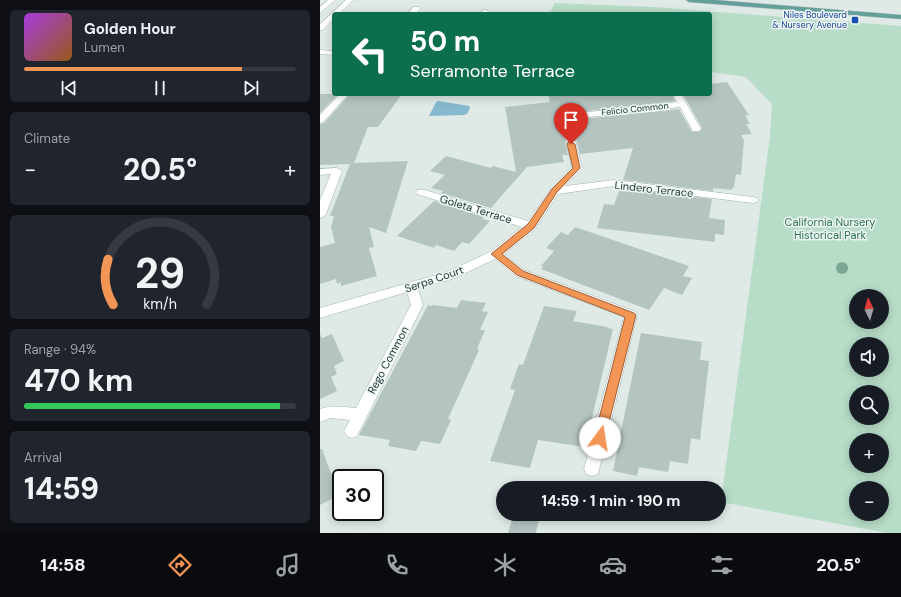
<!DOCTYPE html>
<html lang="en">
<head>
<meta charset="utf-8">
<style>
	body { margin:0; font-family:"DM Sans",sans-serif; background:#20242c; color:#f1f3f6; height:100vh; display:flex; flex-direction:column; font-size:15px; white-space:nowrap }
	* { box-sizing:border-box; margin:0 }
	p { font-size:13px; color:#9ea1a6 }
	.icon { flex:none; width:22px; height:22px; fill:none; stroke:currentColor; stroke-width:2; stroke-linecap:round; stroke-linejoin:round }
	.map { position:relative; flex:1; overflow:hidden }
	.sheet { display:flex; flex-direction:column; gap:10px; padding:10px; background:#0d0f14; width:320px }
	.sheet>* { flex:none }
	.top-card { position:absolute; left:12px; top:12px; width:380px; height:84px; border-radius:4px; box-shadow:0 2px 10px #0003; background:#0b6e4f; color:#fff; overflow:hidden }
	.needle { width:26px; rotate:355deg }
	.tools { position:absolute; left:529px; top:289px; display:grid; gap:8px }
	.tools a { display:grid; place-items:center; width:40px; height:40px; border-radius:50%; background:#171b24; box-shadow:0 2px 10px #0003; font-size:20px }
	.speed { position:absolute; left:12px; top:469px; display:flex; gap:8px; font-size:20px; font-weight:700; text-align:center }
	.speed>* { display:grid; place-content:center; width:52px; height:52px; border-radius:50%; background:#171b24; box-shadow:0 2px 10px #0003; line-height:1 }
	.speed .limit { border:2px solid #111; border-radius:6px; background:#fff; color:#111 }
	.pin { position:absolute; display:grid; place-items:center; width:34px; height:34px; color:#fff; margin:-41px -17px; border-radius:50% 50% 50% 0; rotate:-45deg; box-shadow:0 0 4px #0007 }
	.pin .icon { rotate:45deg }
	.me { position:absolute; width:44px; margin:-22px; rotate:14deg; stroke-linejoin:round; filter:drop-shadow(0 0 3px #0008) }
	.turn { display:flex; align-items:center; gap:14px; height:84px; padding:0 12px; font-size:18px }
	.turn .icon { width:52px; height:52px; stroke-width:2.5 }
	.turn b { display:block; font-size:28px; line-height:34px }
	.big { font-size:30px; font-weight:700; line-height:1.1 }
	.sheet .card { flex:1; display:flex; flex-direction:column; justify-content:center; gap:6px; min-width:0; padding:0 14px; border-radius:6px; background:#20242c }
	.sheet .dial { align-items:center; gap:0 }
	.dial svg { height:104px; overflow:visible; fill:none; stroke:#363941; stroke-width:7; stroke-linecap:round; text-anchor:middle }
	.dial text { fill:#f1f3f6; stroke:none }
	.song { display:flex; align-items:center; gap:12px }
	.cover { width:48px; height:48px; border-radius:6px; background:linear-gradient(135deg,hsl(280 70% 55%),hsl(30 70% 35%)) }
	.played { height:4px; border-radius:2px; background:linear-gradient(90deg,#f29555 80%,#363941 80%) }
	.keys { display:flex; justify-content:space-around; direction:ltr }
	.heat { display:flex; justify-content:space-between; align-items:center; font-size:22px; direction:ltr }
	.charge { height:6px; border-radius:3px; background:linear-gradient(90deg,#34c759 94%,#363941 0) }
	.trip { position:absolute; left:176px; top:481px; width:230px; height:40px; border-radius:20px; background:#171b24; box-shadow:0 2px 10px #0003; font-weight:700; line-height:40px; text-align:center }
	.tabs { display:flex; height:64px; justify-content:space-around; align-items:center; background:#090b0e; color:#9ea1a6 }
	.tabs .icon { width:28px; height:28px }
	.tabs .active { color:#f29555 }
	.tabs b { font-size:18px; color:#f1f3f6 }
	main { display:flex; flex:1; min-height:0 }
	.map>svg:first-child { display:block }
</style>
</head>
<body>
<main>
<section class="sheet">
<div class="card">
<div class="song"><i class="cover"></i><div><b>Golden Hour</b><p>Lumen</p></div></div>
<div class="played"></div>
<div class="keys"><svg class="icon" aria-label="previous" viewBox="0 0 24 24"><path d="M18 5L8 12l10 7zM5 5v14"/></svg><svg class="icon" aria-label="pause" viewBox="0 0 24 24"><path d="M8 5v14M16 5v14"/></svg><svg class="icon" aria-label="next" viewBox="0 0 24 24"><path d="M6 5l10 7-10 7zM19 5v14"/></svg></div>
</div>
<div class="card"><p>Climate</p>
<div class="heat"><a>−</a><b class="big">20.5°</b><a>+</a></div>
</div>
<div class="card dial"><svg viewBox="0 0 100 80">
<path d="M14 69A42 42 0 1 1 86 69"/>
<path d="M14 69A42 42 0 0 1 10 34" stroke="#f29555"/>
<text x="50" y="56" font-size="32" font-weight="700">29</text>
<text x="50" y="72" font-size="11">km/h</text>
</svg></div>
<div class="card"><p>Range · 94%</p><b class="big">470 km</b><div class="charge"></div></div>
<div class="card"><p>Arrival</p><b class="big">14:59</b></div>
</section>
<div class="map">
<svg width="581" height="533" viewBox="0 0 581 533">
	<rect width="100%" height="100%" fill="#dfeae7"/>
	<!-- green -->
	<path fill="#b7dcc7" fill-rule="evenodd" d="M235,3L333,7L581,26V533H567L401,502L450,136L452,104L426,77L390,72V14H229ZM536,296H562V322H536ZM536,344H562V370H536ZM536,392H562V418H536ZM536,440H562V466H536ZM536,488H562V514H536Z"/>
	<!-- water -->
	<polygon fill="#86b9d0" points="119,101 149,106 150,108 147,114 144,115 109,116 116,102"/>
	<!-- building -->
	<g fill="#b4c5c1">
		<polygon points="407,82 429,115 425,115 430,124 426,124 432,134 421,135 424,140 421,175 416,174 414,188 413,187 412,190 393,188 393,191 303,180 313,148 260,154 252,120 359,109 372,132 379,132 382,128 363,94 390,94 390,84"/>
		<polygon points="0,94 18,94 0,113"/>
		<polygon points="30,94 82,94 58,127 48,127 34,163 88,161 66,233 49,227 54,247 49,248 57,276 21,286 21,282 17,284 16,279 0,284 0,247 15,243 11,227 14,216 10,216 30,164 0,165 0,124 4,123"/>
		<polygon points="228,94 352,94 355,101 241,114 239,117 248,155 242,155 244,162 207,167 171,208 121,193 123,191 111,188 125,175 110,171 126,156 171,168 173,166 196,172 185,107 230,102"/>
		<polygon points="300,188 392,199 389,218 405,220 404,235 395,234 395,242 277,228 284,204 294,205"/>
		<polygon points="114,201 164,217 162,219 170,221 149,244 142,242 134,251 116,245 114,248 77,236"/>
		<polygon points="255,227 369,266 363,276 372,278 362,295 344,288 329,310 221,269 223,267 221,266 234,251 226,248 241,232 248,235"/>
		<polygon points="141,300 166,303 162,311 168,312 160,330 165,330 157,349 159,350 128,419 131,420 120,444 101,441 96,451 68,446 70,440 39,435 108,305 112,306 113,305 137,308"/>
		<polygon points="224,306 257,311 253,321 288,327 287,328 293,329 265,447 218,440 210,468 170,461 195,390 190,389 199,364 203,365"/>
		<polygon points="321,333 382,342 380,360 389,361 380,440 371,438 368,464 350,461 348,472 319,467 317,476 293,471"/>
		<polygon points="0,334 2,338 12,334 24,361 14,366 17,374 11,377 17,391 0,399"/>
		<polygon points="0,449 2,449 19,495 0,505"/>
		<polygon points="194,514 220,514 216,533 188,533"/>
	</g>
	<g fill="none" stroke-linecap="round" stroke-linejoin="round">
		<defs>
			<g id="minor">
				<polygon points="8,0 15,0 0,13 0,7"/>
				<polygon points="26,0 33,0 19,14 14,14 14,18 3,30 0,30 0,24"/>
				<polygon points="93,7 99,7 100,9 96,14 88,14"/>
				<polygon points="163,10 166,10 170,12 169,14 161,14"/>
				<polygon points="0,50 14,51 14,55 0,54"/>
				<polygon points="20,94 29,94 3,122 0,123 0,115"/>
				<path d="M353,94H361L381,129L379,131H373L360,107L250,119L262,168L245,186L294,180L433,197L437,198L438,200L437,202L433,203L294,186L238,194L215,229L184,254L204,270L316,312L317,315L278,474L272,476L266,474L264,469L304,317L196,276L175,259L135,278L98,289L103,305L37,436L32,438L27,436L24,431L30,420L11,418L0,422V409C12,405 23,407 36,408L91,305L87,292L0,318V308L127,272L172,251L202,227L97,194L96,192L97,190H105L208,221L231,189L252,167L240,117L242,115L357,102Z"/>
				<polygon points="17,168 22,171 6,214 4,216 0,218 0,200 11,174 0,175 0,169"/>
			</g>
			<polygon id="major" points="366,0 395,0 581,15 581,19 369,2"/>
		</defs>
		<!-- minor casing -->
		<use href="#minor" stroke="#a2b2af" stroke-width="1"/>
		<!-- major casing -->
		<use href="#major" stroke="#bcc4c3" stroke-width="1"/>
		<!-- minor -->
		<use href="#minor" fill="#fff" fill-rule="evenodd"/>
		<!-- major -->
		<use href="#major" fill="#63a09a" fill-rule="evenodd"/>
	</g>
	<!-- trees -->
	<circle fill="#7ba794" cx="522" cy="268" r="6"/>
	<!-- route -->
	<polygon fill="#f29555" stroke="#9d6137" points="248,142 251,142 255,144 260,168 237,192 214,228 182,254 203,271 314,313 316,315 285,438 284,442 280,444 275,442 274,438 305,317 197,275 171,254 208,224 232,189 253,168 247,144"/>
	<!-- markers -->
	<rect fill="#1a4fb4" stroke="#eff7f4" stroke-width="1.5" x="531" y="16" width="8" height="8" rx="2"/>
	<g text-anchor="middle" dominant-baseline="central" stroke-width="3" stroke-linejoin="round" paint-order="stroke">
		<!-- far-transit labels -->
		<g font-size="9" fill="#164399" stroke="#eff7f4" text-anchor="end">
			<text x="527" y="15">Niles Boulevard<tspan x="527" dy="10">&amp; Nursery Avenue</tspan></text>
		</g>
		<!-- far-street labels -->
		<g font-size="9" fill="#203a37" stroke="#eff7f4">
			<text transform="translate(315 109) rotate(-6)">Felicio Common</text>
		</g>
		<!-- street labels -->
		<g font-size="11" fill="#203a37" stroke="#eff7f4">
			<text transform="translate(334 189) rotate(6)">Lindero Terrace</text>
			<text transform="translate(156 209) rotate(17)">Goleta Terrace</text>
			<text transform="translate(114 279) rotate(-19)">Serpa Court</text>
			<text transform="translate(68 360) rotate(-62)">Rego Common</text>
		</g>
		<!-- park labels -->
		<g font-size="11" fill="#2a7151" stroke="#eff7f4">
			<text x="510" y="222">California Nursery<tspan x="510" dy="13">Historical Park</tspan></text>
		</g>
	</g>
</svg>
<div class="tools">
<a><svg class="needle" viewBox="-14 -14 28 28"><path d="M0-13l5 13h-10z" fill="#e53935"/><path d="M0 13l5-13h-10z" fill="#9ea1a6"/></svg></a>
<a><svg class="icon" aria-label="sound" viewBox="0 0 24 24"><path d="M4 9h4l5-4v14l-5-4H4zM17 9q2 3 0 6"/></svg></a>
<a><svg class="icon" aria-label="search" viewBox="0 0 24 24"><circle cx="10" cy="10" r="6"/><path d="M15 15l6 6"/></svg></a>
<a>+</a>
<a>−</a>
</div>
<div class="speed"><div class="limit">30</div></div>
<div class="pin" style="left:251px;top:144px;background:#d93025"><svg class="icon" aria-label="arrive" viewBox="0 0 24 24"><path d="M6 21V4h12l-3 4 3 4H6"/></svg></div>
<svg class="me" style="left:280px;top:438px" viewBox="-20 -20 40 40"><circle r="19" fill="#fff"/><path d="M0-13L10 11 0 6-10 11z" fill="#f29555"/></svg>
<div class="trip">14:59 · 1 min · 190 m</div>
<div class="top-card">
<div class="turn"><svg class="icon" aria-label="left" viewBox="0 0 24 24"><path d="M17 20v-9H6M10 6l-5 5 5 5"/></svg><div><b>50 m</b>Serramonte Terrace</div></div>
</div>
</div>
</main>
<nav class="tabs">
<b>14:58</b>
<svg class="icon active" aria-label="directions" viewBox="0 0 24 24"><path d="M12 3l9 9-9 9-9-9zM9 14v-3h6M13 9l2 2-2 2"/></svg>
<svg class="icon" aria-label="music" viewBox="0 0 24 24"><path d="M9 18V5l10-2v13"/><circle cx="6" cy="18" r="3"/><circle cx="16" cy="16" r="3"/></svg>
<svg class="icon" aria-label="phone" viewBox="0 0 24 24"><path d="M5 4h4l2 5-3 2q2 4 5 5l2-3 5 2v4C11 20 4 13 5 4z"/></svg>
<svg class="icon" aria-label="climate" viewBox="0 0 24 24"><path d="M12 3v18M4 7l16 10M4 17L20 7"/></svg>
<svg class="icon" aria-label="car" viewBox="0 0 24 24"><path d="M5 17H2v-5l4-1 3-4h7l3 4 3 1v5h-3M9 17h6M6 11h13"/><circle cx="7" cy="17" r="2"/><circle cx="17" cy="17" r="2"/></svg>
<svg class="icon" aria-label="filters" viewBox="0 0 24 24"><path d="M4 7h16M4 17h16"/><circle cx="9" cy="7" r="2"/><circle cx="15" cy="17" r="2"/></svg>
<b>20.5°</b>
</nav>
</body>
</html>
